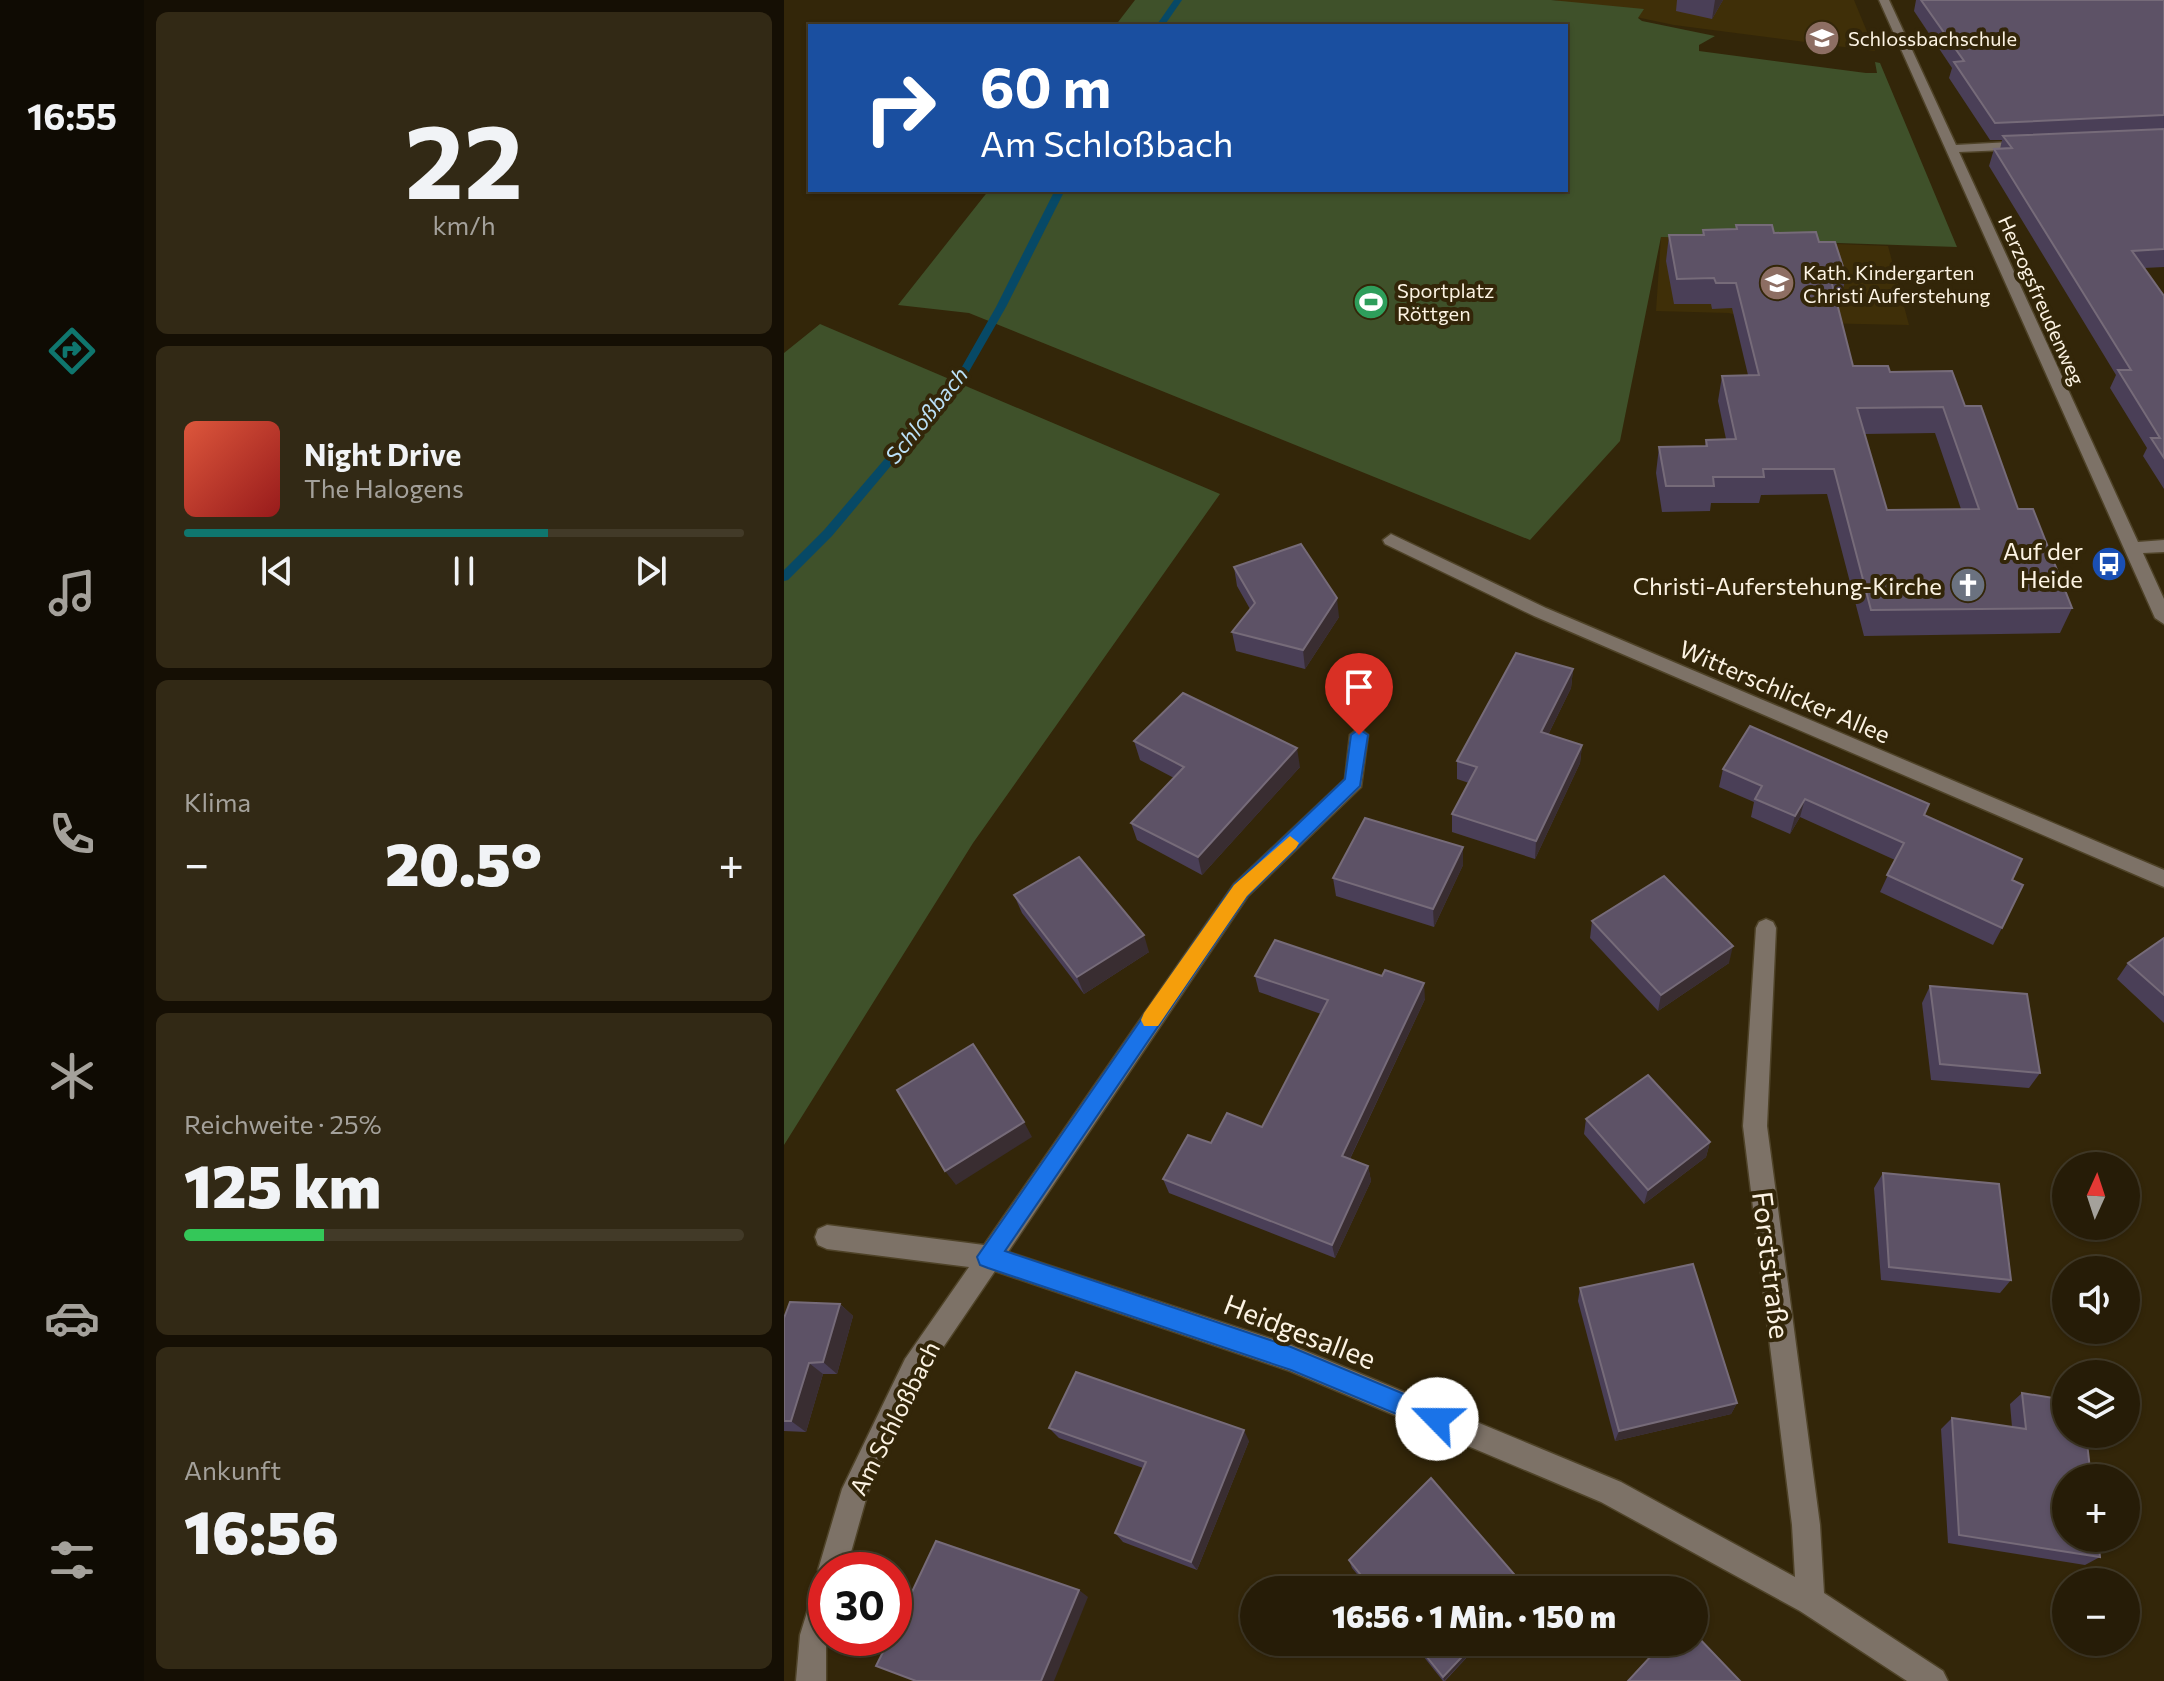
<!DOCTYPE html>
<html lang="de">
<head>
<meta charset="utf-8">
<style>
	body { margin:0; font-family:Commissioner,sans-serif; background:#322915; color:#f1f3f6; height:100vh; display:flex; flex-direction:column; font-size:30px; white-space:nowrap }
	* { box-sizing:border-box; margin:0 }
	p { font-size:26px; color:#a4a19b }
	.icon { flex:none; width:44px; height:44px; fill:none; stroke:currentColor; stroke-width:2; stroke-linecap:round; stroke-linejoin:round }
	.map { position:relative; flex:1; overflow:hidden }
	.drawer { display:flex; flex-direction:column; gap:12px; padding:12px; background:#150f04; width:640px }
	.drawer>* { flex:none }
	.hud { position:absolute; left:24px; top:24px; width:760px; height:168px; border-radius:0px; box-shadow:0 2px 6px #0004,0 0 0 2px #423a28; background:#1a4fa0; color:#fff; overflow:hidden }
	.needle { width:52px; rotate:3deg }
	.tools { position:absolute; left:1268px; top:1152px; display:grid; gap:16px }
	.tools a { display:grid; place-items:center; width:88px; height:88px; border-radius:50%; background:#261c07; box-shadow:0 2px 6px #0004,0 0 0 2px #423a28; font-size:40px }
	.speed { position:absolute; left:24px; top:1552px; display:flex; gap:16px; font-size:40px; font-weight:700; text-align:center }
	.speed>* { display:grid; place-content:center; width:104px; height:104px; border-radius:50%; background:#261c07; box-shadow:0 2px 6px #0004,0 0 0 2px #423a28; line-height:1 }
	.speed .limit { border:12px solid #d22; background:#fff; color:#111 }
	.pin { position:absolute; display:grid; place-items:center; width:68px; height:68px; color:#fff; margin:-82px -34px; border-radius:50% 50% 50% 0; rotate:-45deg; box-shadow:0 0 8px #0007 }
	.pin .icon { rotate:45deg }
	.me { position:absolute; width:88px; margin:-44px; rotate:293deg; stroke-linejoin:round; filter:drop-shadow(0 0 6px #0008) }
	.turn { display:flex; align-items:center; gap:28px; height:168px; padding:0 40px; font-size:36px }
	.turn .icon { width:104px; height:104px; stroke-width:2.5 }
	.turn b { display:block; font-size:56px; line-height:68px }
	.big { font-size:60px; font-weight:800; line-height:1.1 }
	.drawer .widget { flex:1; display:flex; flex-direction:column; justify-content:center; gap:12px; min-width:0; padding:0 28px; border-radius:12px; background:#322915 }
	.drawer .dial { align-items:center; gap:0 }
	.dial b { font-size:104px; line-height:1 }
	.song { display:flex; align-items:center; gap:24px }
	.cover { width:96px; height:96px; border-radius:12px; background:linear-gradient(135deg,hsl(10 70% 55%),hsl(0 70% 35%)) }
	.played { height:8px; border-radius:4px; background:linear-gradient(90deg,#0f766e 65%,#423a28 65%) }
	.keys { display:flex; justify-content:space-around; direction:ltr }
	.heat { display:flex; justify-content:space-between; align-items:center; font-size:44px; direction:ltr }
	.charge { height:12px; border-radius:6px; background:linear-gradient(90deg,#34c759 25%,#423a28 0) }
	.trip { position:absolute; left:456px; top:1576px; width:468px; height:80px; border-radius:40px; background:#261c07; box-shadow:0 2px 6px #0004,0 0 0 2px #423a28; font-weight:800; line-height:80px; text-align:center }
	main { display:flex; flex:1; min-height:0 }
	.tabs { display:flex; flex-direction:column; width:144px; justify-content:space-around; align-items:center; background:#0f0b03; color:#a4a19b }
	.tabs .icon { width:56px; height:56px }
	.tabs .active { color:#0f766e }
	.tabs b { font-size:36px; color:#f1f3f6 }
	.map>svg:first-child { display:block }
</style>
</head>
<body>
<main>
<nav class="tabs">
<b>16:55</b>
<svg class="icon active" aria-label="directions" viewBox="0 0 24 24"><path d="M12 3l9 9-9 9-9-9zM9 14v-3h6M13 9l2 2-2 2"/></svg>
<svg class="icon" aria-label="music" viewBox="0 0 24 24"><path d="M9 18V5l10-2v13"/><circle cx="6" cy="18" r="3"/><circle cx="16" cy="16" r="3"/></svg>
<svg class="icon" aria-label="phone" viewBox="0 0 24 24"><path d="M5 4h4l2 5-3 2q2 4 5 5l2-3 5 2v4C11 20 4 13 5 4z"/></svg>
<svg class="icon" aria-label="climate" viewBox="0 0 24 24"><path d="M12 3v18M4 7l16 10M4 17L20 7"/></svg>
<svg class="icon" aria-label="car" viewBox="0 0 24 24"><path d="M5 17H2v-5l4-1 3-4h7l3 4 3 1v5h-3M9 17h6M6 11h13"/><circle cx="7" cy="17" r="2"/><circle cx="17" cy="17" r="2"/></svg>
<svg class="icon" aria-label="filters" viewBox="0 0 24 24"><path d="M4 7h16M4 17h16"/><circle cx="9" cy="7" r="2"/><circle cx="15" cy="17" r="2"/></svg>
</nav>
<section class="drawer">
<div class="widget dial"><b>22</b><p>km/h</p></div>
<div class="widget">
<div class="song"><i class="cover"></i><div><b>Night Drive</b><p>The Halogens</p></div></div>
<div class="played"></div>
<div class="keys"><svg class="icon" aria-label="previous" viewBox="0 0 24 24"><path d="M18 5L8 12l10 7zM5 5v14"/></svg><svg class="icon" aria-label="pause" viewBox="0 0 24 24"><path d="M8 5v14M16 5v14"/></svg><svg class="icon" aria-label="next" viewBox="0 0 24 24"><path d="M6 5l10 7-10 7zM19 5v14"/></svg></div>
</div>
<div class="widget"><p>Klima</p>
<div class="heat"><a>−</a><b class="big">20.5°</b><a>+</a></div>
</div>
<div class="widget"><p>Reichweite · 25%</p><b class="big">125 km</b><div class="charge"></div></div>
<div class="widget"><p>Ankunft</p><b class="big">16:56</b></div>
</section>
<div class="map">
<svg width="1380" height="1681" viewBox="0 0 1380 1681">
	<rect width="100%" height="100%" fill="#332609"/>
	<!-- built -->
	<g fill="#3f2f08">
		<polygon points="771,0 1070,0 1091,51 890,25"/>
		<polygon points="877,237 1104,246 1125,325 980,322 945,313 872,311"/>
	</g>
	<!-- green -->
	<g fill="#3f512a">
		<polygon points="351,0 767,0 860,9 854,18 858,21 931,36 915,45 915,51 1082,73 1093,73 1091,62 1096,63 1173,247 877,237 836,441 746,540 185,313 114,305 205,190 782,190 782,26 331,26"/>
		<polygon points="36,324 436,494 189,843 0,1145 0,353"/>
	</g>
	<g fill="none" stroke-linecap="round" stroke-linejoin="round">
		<!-- stream -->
		<g fill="#074966" fill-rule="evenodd">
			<polygon points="390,0 398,0 380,26 372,26"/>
			<polygon points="271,190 281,190 222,307 183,375 48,536 4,580 0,581 0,570 40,530 175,372 212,307"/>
		</g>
		<defs>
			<g id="minor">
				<polygon points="1095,0 1105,0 1172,145 1244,141 1250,145 1244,149 1175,152 1354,542 1380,540 1380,552 1359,553 1380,599 1380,624 1371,618"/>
				<polygon points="607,534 762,608 1380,870 1380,887 750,616 601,544 599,540"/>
				<polygon points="575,728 584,735 577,787 464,896 224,1252 507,1345 837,1482 1011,1577 1008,1525 959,1126 972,928 975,922 982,919 989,922 992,928 983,1126 1036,1525 1040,1593 1159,1671 1164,1681 1123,1681 1016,1611 817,1502 506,1371 211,1271 139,1377 84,1492 62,1570 42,1570 42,1681 12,1681 16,1635 32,1583 39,1580 34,1570 58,1489 121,1359 185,1267 43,1249 34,1245 31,1237 34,1229 43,1225 200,1245 450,884 561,779 566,735"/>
			</g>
		</defs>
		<!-- minor casing -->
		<use href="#minor" stroke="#4f4328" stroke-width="3"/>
		<!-- minor -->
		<use href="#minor" fill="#7d7267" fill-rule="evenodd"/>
	</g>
	<!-- wall -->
	<g fill="#4a3f57" fill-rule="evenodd">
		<polygon points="893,0 939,0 928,19 892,11"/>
		<polygon points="1132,0 1380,0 1380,267 1360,268 1380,296 1380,489 1359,456 1363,448 1326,388 1332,375 1205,166 1210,149 1216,149 1218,140 1206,140 1165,78 1168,68 1130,11"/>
		<path d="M952,225L1035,242L1062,276L1056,302H1052L1069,366L1106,372L1181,406L1234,509L1288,608L1276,633L1080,636L1043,494L977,495L975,503H927L926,511L878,512L872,473L875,447L921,446L922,440L942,439L934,401L938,376L964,375L948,308L928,309L927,304H890L882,261L885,235H918L919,230L952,229ZM1151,433L1177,509L1103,510L1080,434Z"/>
		<polygon points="450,567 555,617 521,669 452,651 448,632 466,609 453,586"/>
		<polygon points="789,669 787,688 764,735 798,745 796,763 751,859 668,832 668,814 685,783 673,779 673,761"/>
		<polygon points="350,741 516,767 418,875 353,840 347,823 390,778 356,760"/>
		<polygon points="939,769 1145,804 1140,815 1228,880 1218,928 1209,945 1096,892 1111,860 1016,817 1006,834 967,817 970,802 935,787"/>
		<polygon points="679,865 650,927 552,896 549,878"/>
		<polygon points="230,895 365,952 300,994 238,913"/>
		<polygon points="808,921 945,963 874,1011 806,938"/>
		<polygon points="1380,938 1380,1023 1333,979 1344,963"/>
		<polygon points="471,976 641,999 566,1159 584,1166 587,1181 551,1258 385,1193 379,1179 427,1143 478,1127 537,1014 475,992"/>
		<polygon points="1146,986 1256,1073 1245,1088 1147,1080 1138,1003"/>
		<polygon points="802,1119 926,1142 922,1157 860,1204 800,1134"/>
		<polygon points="1099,1173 1227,1280 1216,1293 1097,1280 1090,1188"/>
		<polygon points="796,1288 953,1403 947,1414 831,1441 794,1301"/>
		<polygon points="56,1304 69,1316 53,1374 39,1374 22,1432 0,1431 0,1318"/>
		<polygon points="1238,1393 1316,1557 1301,1565 1164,1543 1157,1429 1168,1418 1228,1427 1226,1404"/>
		<polygon points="265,1428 465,1441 413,1570 339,1542 331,1533 359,1468 275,1438"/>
		<polygon points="565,1560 742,1588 742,1590 586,1590 568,1568"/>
		<polygon points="628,1642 697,1642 661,1681 659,1681"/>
	</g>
	<!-- shaded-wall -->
	<g fill="#392d31">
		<polygon points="931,0 939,0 928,19"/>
		<polygon points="553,598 555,617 521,669 519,650"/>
		<polygon points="789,669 787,688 756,751 757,732"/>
		<polygon points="798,745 796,763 751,859 752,841"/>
		<polygon points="513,748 516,767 418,875 414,857"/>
		<polygon points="1021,799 1016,817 1006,834 1011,816"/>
		<polygon points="679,847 679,865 650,927 649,909"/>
		<polygon points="360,935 365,952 300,994 293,977"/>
		<polygon points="949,946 945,963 874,1011 877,995"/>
		<polygon points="640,983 641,999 560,1171 558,1156"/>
		<polygon points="240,1122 248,1137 172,1185 161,1171"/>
		<polygon points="926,1142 922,1157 860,1204 864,1190"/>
		<polygon points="584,1166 587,1181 551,1258 548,1245"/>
		<polygon points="56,1304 69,1316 53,1374 39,1362"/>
		<polygon points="25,1363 39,1374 22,1432 7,1421"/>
		<polygon points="953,1403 947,1414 831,1441 835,1431"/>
		<polygon points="460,1430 465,1441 413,1570 407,1562"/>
		<polygon points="295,1590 304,1597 270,1681 257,1681"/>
		<polygon points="692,1642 697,1642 660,1681 659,1677"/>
	</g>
	<!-- building -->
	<g fill="#5d5266" stroke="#766b79" stroke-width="2" fill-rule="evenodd">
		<polygon points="1137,0 1380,0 1380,115 1211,123 1170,62 1180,61"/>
		<polygon points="1380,129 1380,249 1348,251 1380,296 1380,458 1367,438 1376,438 1334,370 1347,370 1210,149 1228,148 1219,136"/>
		<path d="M952,225H988L990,233L1032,232L1035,242H1051L1062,276H1046L1069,366H1104L1106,372L1168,371L1181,406H1197L1234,509H1249L1288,608L1087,610L1050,469H979L980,477H929L930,486H882L875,447L923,446L922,440L952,439L938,376L975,375L952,283H932L930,278L893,279L885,235H920L919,230L953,229ZM1159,407L1195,509L1103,510L1073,408Z"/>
		<polygon points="517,544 553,598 519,650 448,632 471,603 450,567"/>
		<polygon points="732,653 789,669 757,732 798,745 752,841 668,814 693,767 673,761"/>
		<polygon points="399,693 513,748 414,857 347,823 400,767 350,741"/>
		<polygon points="966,726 1145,804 1140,815 1238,859 1228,880 1239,885 1218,928 1103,875 1120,843 1021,799 1011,816 971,799 978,786 939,769"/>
		<polygon points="581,818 679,847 649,909 549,878"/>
		<polygon points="295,857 360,935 293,977 230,895"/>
		<polygon points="880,876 949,946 877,995 808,921"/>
		<polygon points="1380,938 1380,995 1344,963"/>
		<polygon points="491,940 598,976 601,970 640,983 558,1156 584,1166 548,1245 379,1179 404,1135 427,1143 443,1113 478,1127 544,1000 471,976"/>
		<polygon points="1146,986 1243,994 1256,1073 1156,1064"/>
		<polygon points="189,1044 240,1122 161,1171 113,1090"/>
		<polygon points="864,1075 926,1142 864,1190 802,1119"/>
		<polygon points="1099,1173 1215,1184 1227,1280 1105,1267"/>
		<polygon points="909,1264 953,1403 835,1431 796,1288"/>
		<polygon points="6,1302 56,1304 39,1362 25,1363 7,1421 0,1421 0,1318"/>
		<polygon points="292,1372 460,1430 407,1562 331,1533 362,1462 265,1428"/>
		<polygon points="1238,1393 1282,1400 1282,1434 1302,1434 1307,1478 1282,1478 1282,1538 1314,1538 1316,1557 1175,1535 1168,1418 1242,1429"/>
		<polygon points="647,1478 742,1588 740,1590 589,1590 565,1560"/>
		<polygon points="152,1541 295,1590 257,1681 132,1681 92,1666 106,1638 110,1638 110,1630"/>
		<polygon points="910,1633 956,1681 844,1681 880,1642 910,1642"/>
		<polygon points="631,1642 692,1642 659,1677"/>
	</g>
	<!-- route -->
	<polygon fill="#1a73e8" stroke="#114b97" stroke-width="2" points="575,729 584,735 576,786 463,896 221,1251 507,1347 661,1411 665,1419 661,1428 653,1431 507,1370 204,1268 196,1265 193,1257 450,885 561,779 567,735"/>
	<!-- slow -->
	<polygon fill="#f59e0b" points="506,836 515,843 512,848 463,896 374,1026 360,1026 357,1020 360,1013 450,885"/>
	<!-- icons -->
	<defs>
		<symbol id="school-disc" viewBox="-11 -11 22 22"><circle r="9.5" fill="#8d6e63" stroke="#332609"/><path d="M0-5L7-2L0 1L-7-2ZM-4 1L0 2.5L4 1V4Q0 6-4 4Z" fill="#fff"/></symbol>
		<symbol id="stadium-disc" viewBox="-11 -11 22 22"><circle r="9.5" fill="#2e9e5b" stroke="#332609"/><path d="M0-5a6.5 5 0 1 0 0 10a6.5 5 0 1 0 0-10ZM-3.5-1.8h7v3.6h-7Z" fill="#fff"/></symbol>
		<symbol id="bus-disc" viewBox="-11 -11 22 22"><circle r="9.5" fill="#1a4fb4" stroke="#332609"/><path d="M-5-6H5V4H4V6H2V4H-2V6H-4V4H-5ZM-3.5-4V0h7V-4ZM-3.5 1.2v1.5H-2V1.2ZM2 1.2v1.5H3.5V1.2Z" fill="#fff"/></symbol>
		<symbol id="church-disc" viewBox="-11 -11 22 22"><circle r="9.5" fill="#6b7280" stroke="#332609"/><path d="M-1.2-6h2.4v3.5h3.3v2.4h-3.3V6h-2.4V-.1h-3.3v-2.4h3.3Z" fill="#fff"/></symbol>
	</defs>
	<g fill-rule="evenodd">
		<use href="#school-disc" x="1018" y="18" width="40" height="40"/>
		<use href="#school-disc" x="973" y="263" width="40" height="40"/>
		<use href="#stadium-disc" x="567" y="282" width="40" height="40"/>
		<use href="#bus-disc" x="1305" y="544" width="40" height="40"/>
		<use href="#church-disc" x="1164" y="565" width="40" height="40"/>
	</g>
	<g text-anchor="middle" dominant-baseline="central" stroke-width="8" stroke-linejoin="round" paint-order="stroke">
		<!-- far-poi labels -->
		<g font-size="20" fill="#fcf3e3" stroke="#332609" text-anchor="start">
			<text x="1064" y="38">Schlossbachschule</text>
			<text x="1019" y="272">Kath. Kindergarten<tspan x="1019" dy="23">Christi Auferstehung</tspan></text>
			<text x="613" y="290">Sportplatz<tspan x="613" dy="23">Röttgen</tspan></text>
		</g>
		<!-- far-street labels -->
		<g font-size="20" fill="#fcf3e3" stroke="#332609">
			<text transform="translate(1258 300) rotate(66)">Herzogsfreudenweg</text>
		</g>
		<!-- far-water labels -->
		<g font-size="22" font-style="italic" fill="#bbe1f8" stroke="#332609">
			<text transform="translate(142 415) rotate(-51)">Schloßbach</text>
		</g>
		<!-- poi labels -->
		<g font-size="24" fill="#fcf3e3" stroke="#332609" text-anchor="end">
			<text x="1299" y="550">Auf der<tspan x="1299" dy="28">Heide</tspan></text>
			<text x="1158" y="585">Christi-Auferstehung-Kirche</text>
		</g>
		<!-- street labels -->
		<g font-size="24" fill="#fcf3e3" stroke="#332609">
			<text transform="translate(1001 691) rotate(23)">Witterschlicker Allee</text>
			<text transform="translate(110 1418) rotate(-63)">Am Schloßbach</text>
		</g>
		<!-- near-street labels -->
		<g font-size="28" fill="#fcf3e3" stroke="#332609">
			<text transform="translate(988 1265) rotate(83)">Forststraße</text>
			<text transform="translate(516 1331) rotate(21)">Heidgesallee</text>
		</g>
	</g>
</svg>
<div class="tools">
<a><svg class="needle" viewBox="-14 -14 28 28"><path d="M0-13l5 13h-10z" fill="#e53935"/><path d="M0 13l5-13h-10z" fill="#a4a19b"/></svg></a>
<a><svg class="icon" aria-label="sound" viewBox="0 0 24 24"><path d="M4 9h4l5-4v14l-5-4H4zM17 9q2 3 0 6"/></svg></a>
<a><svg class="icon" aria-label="layers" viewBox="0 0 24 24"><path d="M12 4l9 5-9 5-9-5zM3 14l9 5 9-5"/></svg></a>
<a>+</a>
<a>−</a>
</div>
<div class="speed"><div class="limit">30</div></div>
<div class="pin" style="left:575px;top:735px;background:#d93025"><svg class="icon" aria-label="arrive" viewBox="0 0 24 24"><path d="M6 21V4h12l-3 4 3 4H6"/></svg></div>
<svg class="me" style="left:653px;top:1419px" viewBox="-20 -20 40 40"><circle r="19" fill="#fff"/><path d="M0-13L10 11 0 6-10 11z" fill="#1a73e8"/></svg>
<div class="trip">16:56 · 1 Min. · 150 m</div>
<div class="hud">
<div class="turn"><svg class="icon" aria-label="right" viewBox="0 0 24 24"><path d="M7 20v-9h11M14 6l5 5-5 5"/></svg><div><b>60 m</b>Am Schloßbach</div></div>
</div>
</div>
</main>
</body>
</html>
